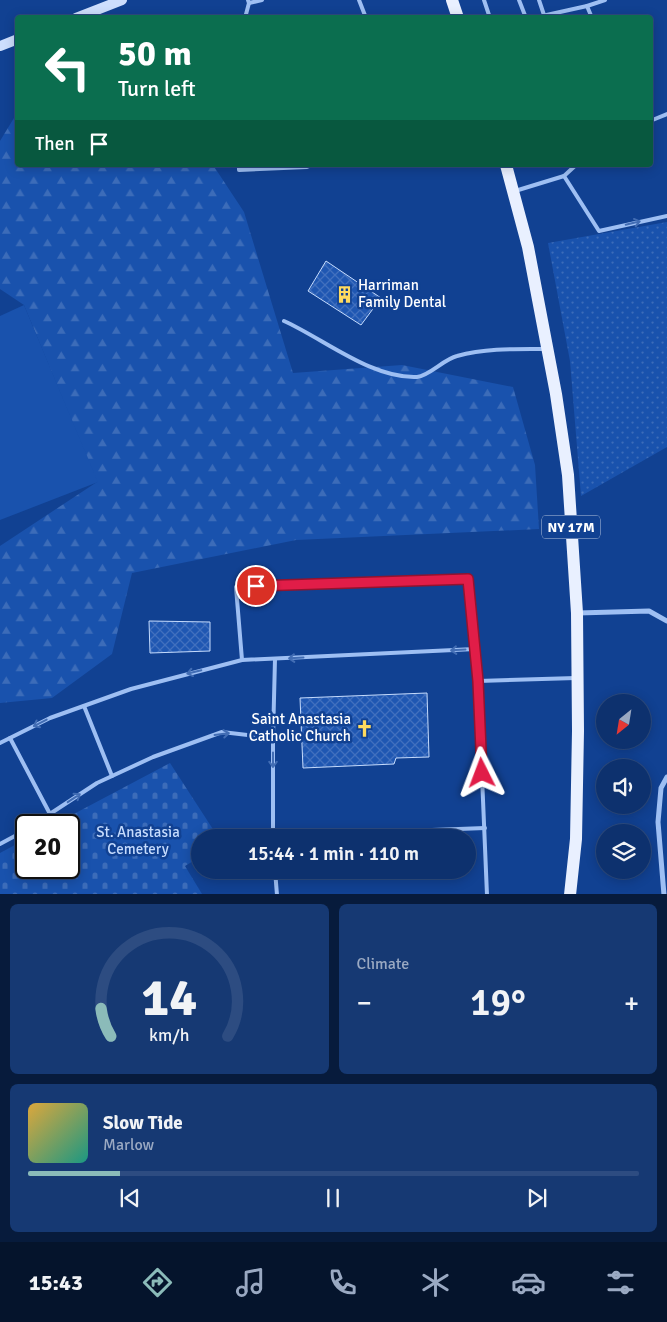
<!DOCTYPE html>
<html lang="en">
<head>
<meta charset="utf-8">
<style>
	body { margin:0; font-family:Signika,sans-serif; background:#163973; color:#f1f3f6; height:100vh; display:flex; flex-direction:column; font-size:19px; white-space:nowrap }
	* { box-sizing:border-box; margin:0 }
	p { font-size:16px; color:#9aa9c2 }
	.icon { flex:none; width:28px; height:28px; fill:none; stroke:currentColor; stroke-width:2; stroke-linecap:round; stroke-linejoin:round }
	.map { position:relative; height:894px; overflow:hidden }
	.panel { display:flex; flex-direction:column; gap:10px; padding:10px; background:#071b3c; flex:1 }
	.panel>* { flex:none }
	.top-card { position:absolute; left:15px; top:15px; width:638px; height:152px; border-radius:5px; box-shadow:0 2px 12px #0003,0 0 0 1px #2d4c81; background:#0b6e4f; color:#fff; overflow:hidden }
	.needle { width:32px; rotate:210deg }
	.tools { position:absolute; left:596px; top:694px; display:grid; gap:10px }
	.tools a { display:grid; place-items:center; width:55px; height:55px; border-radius:50%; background:#0d316e; box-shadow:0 2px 12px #0003,0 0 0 1px #2d4c81; font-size:25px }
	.speed { position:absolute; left:15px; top:814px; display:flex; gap:10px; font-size:25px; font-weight:700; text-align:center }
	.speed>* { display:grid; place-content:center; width:65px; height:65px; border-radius:50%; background:#0d316e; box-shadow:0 2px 12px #0003,0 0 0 1px #2d4c81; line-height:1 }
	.speed .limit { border:2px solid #111; border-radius:8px; background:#fff; color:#111 }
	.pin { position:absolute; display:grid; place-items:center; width:42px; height:42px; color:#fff; margin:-21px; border:2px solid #fff; border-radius:50%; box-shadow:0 1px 5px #0007 }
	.me { position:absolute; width:55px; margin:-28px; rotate:357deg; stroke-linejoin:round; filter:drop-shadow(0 0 4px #0008) }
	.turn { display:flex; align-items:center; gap:18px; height:105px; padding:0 20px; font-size:22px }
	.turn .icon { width:65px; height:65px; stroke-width:2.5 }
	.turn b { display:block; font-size:35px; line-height:42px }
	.then { display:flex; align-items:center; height:48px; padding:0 20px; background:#0003; gap:10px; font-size:19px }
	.big { font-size:38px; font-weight:600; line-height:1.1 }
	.panel .widget { flex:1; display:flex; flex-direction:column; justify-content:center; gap:8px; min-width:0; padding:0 18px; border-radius:8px; background:#163973 }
	.panel .dial { align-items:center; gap:0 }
	.dial svg { height:130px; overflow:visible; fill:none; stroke:#2d4c81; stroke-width:7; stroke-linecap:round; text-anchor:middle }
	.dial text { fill:#f1f3f6; stroke:none }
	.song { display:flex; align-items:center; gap:15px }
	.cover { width:60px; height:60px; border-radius:8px; background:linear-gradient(135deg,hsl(40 70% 55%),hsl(170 70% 35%)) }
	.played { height:5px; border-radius:2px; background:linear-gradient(90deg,#8bbbb9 15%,#2d4c81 15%) }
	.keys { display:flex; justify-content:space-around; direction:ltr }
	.heat { display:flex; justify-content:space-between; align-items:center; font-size:28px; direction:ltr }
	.panel .tiles { flex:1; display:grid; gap:10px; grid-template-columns:1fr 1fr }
	.widget:last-child { grid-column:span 2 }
	.trip { position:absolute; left:191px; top:829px; width:285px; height:50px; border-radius:25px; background:#0d316e; box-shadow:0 2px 12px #0003,0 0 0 1px #2d4c81; font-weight:600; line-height:50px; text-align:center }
	.tabs { display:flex; height:80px; justify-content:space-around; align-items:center; background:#05142c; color:#9aa9c2 }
	.tabs .icon { width:35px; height:35px }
	.tabs .current { color:#8bbbb9 }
	.tabs b { font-size:22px; color:#f1f3f6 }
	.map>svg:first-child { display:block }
</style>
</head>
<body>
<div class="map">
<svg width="667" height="895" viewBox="0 0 667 895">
	<defs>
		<pattern id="grass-dots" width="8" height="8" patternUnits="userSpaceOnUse" patternTransform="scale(1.25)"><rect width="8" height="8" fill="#1952ad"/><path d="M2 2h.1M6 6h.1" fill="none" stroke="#3c6cb9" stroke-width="1.8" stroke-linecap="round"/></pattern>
		<pattern id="forest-firs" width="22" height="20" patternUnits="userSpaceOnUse" patternTransform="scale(1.25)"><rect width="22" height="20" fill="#1952ad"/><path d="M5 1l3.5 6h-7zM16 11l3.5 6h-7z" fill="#3c6cb9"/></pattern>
		<pattern id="cemetery-stones" width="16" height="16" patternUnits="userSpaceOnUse" patternTransform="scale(1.25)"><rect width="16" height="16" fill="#1952ad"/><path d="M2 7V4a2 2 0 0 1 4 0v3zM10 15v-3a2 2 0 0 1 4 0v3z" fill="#3c6cb9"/></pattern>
		<pattern id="building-cross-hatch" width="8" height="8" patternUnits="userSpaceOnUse" patternTransform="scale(1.25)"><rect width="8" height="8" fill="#1f57b2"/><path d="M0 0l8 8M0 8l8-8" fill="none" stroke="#4170be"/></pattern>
	</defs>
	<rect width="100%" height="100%" fill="#114192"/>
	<!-- grass -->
	<polygon fill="url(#grass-dots)" points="667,222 667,447 581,496 570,361 548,243"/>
	<!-- forest -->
	<polygon fill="url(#forest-firs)" points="17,113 18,165 213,165 244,212 293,373 402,365 513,387 535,465 539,529 296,540 132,573 112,654 52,698 0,703 0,546 97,482 24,305 0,289 0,141"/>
	<!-- cemetery -->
	<polygon fill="url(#cemetery-stones)" points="170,763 218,837 200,838 200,857 185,866 202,894 0,894 0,853 26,839 26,868 69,868 69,825 53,825"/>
	<!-- park -->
	<polygon fill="#1952ad" points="24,305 98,482 0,520 0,316"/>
	<!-- building -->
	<g fill="url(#building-cross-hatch)" stroke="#c5dbfd">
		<polygon points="326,261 381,298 361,325 308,291"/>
		<polygon points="149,621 210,622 210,651 150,653"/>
		<polygon points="427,693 429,757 396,758 394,764 303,768 300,698"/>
	</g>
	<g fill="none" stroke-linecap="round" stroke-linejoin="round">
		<!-- lane -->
		<g stroke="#9ebff3" stroke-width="4">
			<polyline points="359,0 366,18"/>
			<polyline points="484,0 490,18"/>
			<polyline points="519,0 526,18"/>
			<polyline points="539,0 544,15"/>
			<polyline points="249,3 262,0"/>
			<polyline points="587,6 605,0"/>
			<polyline points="245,18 249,3 248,0"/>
			<polyline points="533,18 587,6 592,18"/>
			<polyline points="650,121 667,114"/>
			<polyline points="239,165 239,170 307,167 312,165"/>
			<polyline points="564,176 599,231 667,216"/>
			<polyline points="515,191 564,176 576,165"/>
			<path d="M284,321C324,339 372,379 417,377C429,376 444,359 457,356C486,348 516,349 545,349"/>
			<polyline points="242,660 236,587 467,579 475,649"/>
			<polyline points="84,706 112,776"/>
			<polyline points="10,738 50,814"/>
			<polyline points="0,743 50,718 131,689 242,660 475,649 478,681"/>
			<polyline points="33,825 97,783 153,757 222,732 273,738"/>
			<polyline points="273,836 485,828"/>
			<polyline points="273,838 273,738 275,659"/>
			<polyline points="0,844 26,830"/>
			<polyline points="275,870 277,895"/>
			<polyline points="487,895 478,681 576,678"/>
		</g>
		<!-- street -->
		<g stroke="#9ebff3" stroke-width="5">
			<polyline points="578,613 649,611 667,621"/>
			<polyline points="664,895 658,822 661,788 667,777"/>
		</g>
		<!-- secondary -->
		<g stroke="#cddefd" stroke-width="10">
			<polyline points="76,18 122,0"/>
			<polyline points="0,46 18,39"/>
		</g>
		<!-- primary -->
		<g stroke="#e9f0ff" stroke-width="12">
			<polyline points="452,0 458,18"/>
			<polyline points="506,165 528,247 556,394 568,475 577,613 578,731 576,839 570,895"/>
		</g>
	</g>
	<!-- one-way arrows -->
	<defs><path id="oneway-shaft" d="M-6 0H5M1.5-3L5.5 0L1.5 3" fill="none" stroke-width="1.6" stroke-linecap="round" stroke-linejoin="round" transform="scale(1.25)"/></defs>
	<g stroke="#426db4">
		<use href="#oneway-shaft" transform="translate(633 223) rotate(-13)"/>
		<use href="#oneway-shaft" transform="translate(458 650) rotate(177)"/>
		<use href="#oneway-shaft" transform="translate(296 658) rotate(177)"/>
		<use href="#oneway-shaft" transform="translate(194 672) rotate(167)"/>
		<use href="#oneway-shaft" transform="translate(40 723) rotate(153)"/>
		<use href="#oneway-shaft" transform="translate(222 734) rotate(-7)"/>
		<use href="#oneway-shaft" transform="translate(273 760) rotate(90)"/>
		<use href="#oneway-shaft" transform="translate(74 798) rotate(-33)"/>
	</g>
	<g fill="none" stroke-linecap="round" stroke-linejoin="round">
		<defs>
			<polyline id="route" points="256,586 468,579 478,681 482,773"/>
		</defs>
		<!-- route casing -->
		<use href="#route" stroke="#92132f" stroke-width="12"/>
		<!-- route -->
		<use href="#route" stroke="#e11d48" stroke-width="9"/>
	</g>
	<!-- icons -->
	<defs>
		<symbol id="building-bare" viewBox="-9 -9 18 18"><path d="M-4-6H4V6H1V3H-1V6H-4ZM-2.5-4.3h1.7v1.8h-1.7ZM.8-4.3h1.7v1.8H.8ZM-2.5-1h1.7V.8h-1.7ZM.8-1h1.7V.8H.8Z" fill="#ffdb5f" stroke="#114192" stroke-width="2.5" paint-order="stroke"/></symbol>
		<symbol id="church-bare" viewBox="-9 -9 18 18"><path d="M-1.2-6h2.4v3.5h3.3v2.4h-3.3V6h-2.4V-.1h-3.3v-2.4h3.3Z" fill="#ffdb5f" stroke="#114192" stroke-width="2.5" paint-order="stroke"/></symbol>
	</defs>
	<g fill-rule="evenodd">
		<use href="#building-bare" x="332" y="282" width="25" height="25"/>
		<use href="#church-bare" x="352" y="716" width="25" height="25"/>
	</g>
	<g text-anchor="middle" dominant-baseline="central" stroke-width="5" stroke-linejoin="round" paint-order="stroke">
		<!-- shield labels -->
		<rect fill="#114192" stroke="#b8c6de" stroke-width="1" x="542" y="515.5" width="58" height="23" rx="4"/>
		<g font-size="14" font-weight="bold" fill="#fff">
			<text x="571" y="527">NY 17M</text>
		</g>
		<!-- poi labels -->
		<g font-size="15" fill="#fff" stroke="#114192" text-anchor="start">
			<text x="358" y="285">Harriman<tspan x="358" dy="17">Family Dental</tspan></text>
			<text x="351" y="719" text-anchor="end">Saint Anastasia<tspan x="351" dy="17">Catholic Church</tspan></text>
		</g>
		<!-- park labels -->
		<g font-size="15" fill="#c5dbfd" stroke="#114192">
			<text x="138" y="832">St. Anastasia<tspan x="138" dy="17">Cemetery</tspan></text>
		</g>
	</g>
</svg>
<div class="tools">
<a><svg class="needle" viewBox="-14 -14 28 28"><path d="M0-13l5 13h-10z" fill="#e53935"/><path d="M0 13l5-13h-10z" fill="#9aa9c2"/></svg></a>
<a><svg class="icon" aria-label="sound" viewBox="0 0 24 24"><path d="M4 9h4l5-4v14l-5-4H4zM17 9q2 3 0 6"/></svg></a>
<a><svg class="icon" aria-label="layers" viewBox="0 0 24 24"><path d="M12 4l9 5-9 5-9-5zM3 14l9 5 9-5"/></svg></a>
</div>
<div class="speed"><div class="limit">20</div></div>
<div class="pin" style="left:256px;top:586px;background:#d93025"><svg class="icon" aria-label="arrive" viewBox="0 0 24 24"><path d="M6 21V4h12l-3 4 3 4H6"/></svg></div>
<svg class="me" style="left:482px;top:773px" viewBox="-20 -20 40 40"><path d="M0-17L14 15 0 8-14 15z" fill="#e11d48" stroke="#fff" stroke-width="4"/></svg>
<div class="trip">15:44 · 1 min · 110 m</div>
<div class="top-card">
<div class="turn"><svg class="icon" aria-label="left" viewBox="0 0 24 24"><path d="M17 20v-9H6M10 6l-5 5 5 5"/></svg><div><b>50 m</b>Turn left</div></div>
<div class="then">Then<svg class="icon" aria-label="arrive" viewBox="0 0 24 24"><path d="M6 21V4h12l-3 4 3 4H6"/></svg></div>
</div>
</div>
<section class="panel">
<div class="tiles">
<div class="widget dial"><svg viewBox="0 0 100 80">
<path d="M14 69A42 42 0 1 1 86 69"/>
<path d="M14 69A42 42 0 0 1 8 52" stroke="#8bbbb9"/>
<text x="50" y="56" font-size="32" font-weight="700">14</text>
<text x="50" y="72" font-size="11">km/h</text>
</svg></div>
<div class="widget"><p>Climate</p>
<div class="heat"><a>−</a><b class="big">19°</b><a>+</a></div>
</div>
<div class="widget">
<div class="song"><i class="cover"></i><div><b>Slow Tide</b><p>Marlow</p></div></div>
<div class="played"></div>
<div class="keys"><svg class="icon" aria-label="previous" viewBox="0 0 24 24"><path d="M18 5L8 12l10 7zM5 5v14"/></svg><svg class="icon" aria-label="pause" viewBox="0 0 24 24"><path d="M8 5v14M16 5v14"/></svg><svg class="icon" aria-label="next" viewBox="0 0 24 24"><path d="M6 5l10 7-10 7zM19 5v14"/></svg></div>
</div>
</div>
</section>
<nav class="tabs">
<b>15:43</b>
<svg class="icon current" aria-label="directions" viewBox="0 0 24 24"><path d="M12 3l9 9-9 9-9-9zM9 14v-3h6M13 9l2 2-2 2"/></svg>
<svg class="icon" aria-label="music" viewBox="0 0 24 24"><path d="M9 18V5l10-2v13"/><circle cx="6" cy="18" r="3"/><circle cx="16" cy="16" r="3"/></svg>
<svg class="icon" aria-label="phone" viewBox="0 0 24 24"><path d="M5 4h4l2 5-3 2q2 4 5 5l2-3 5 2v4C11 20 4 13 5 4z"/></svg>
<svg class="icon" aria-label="climate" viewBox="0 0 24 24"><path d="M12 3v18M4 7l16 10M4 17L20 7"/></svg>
<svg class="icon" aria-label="car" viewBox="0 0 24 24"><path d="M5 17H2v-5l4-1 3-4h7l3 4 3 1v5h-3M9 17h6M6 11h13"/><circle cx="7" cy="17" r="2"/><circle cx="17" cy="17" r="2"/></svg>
<svg class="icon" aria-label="filters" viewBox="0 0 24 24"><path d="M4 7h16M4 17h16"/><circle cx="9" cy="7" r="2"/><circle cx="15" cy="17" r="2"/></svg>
</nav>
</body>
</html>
